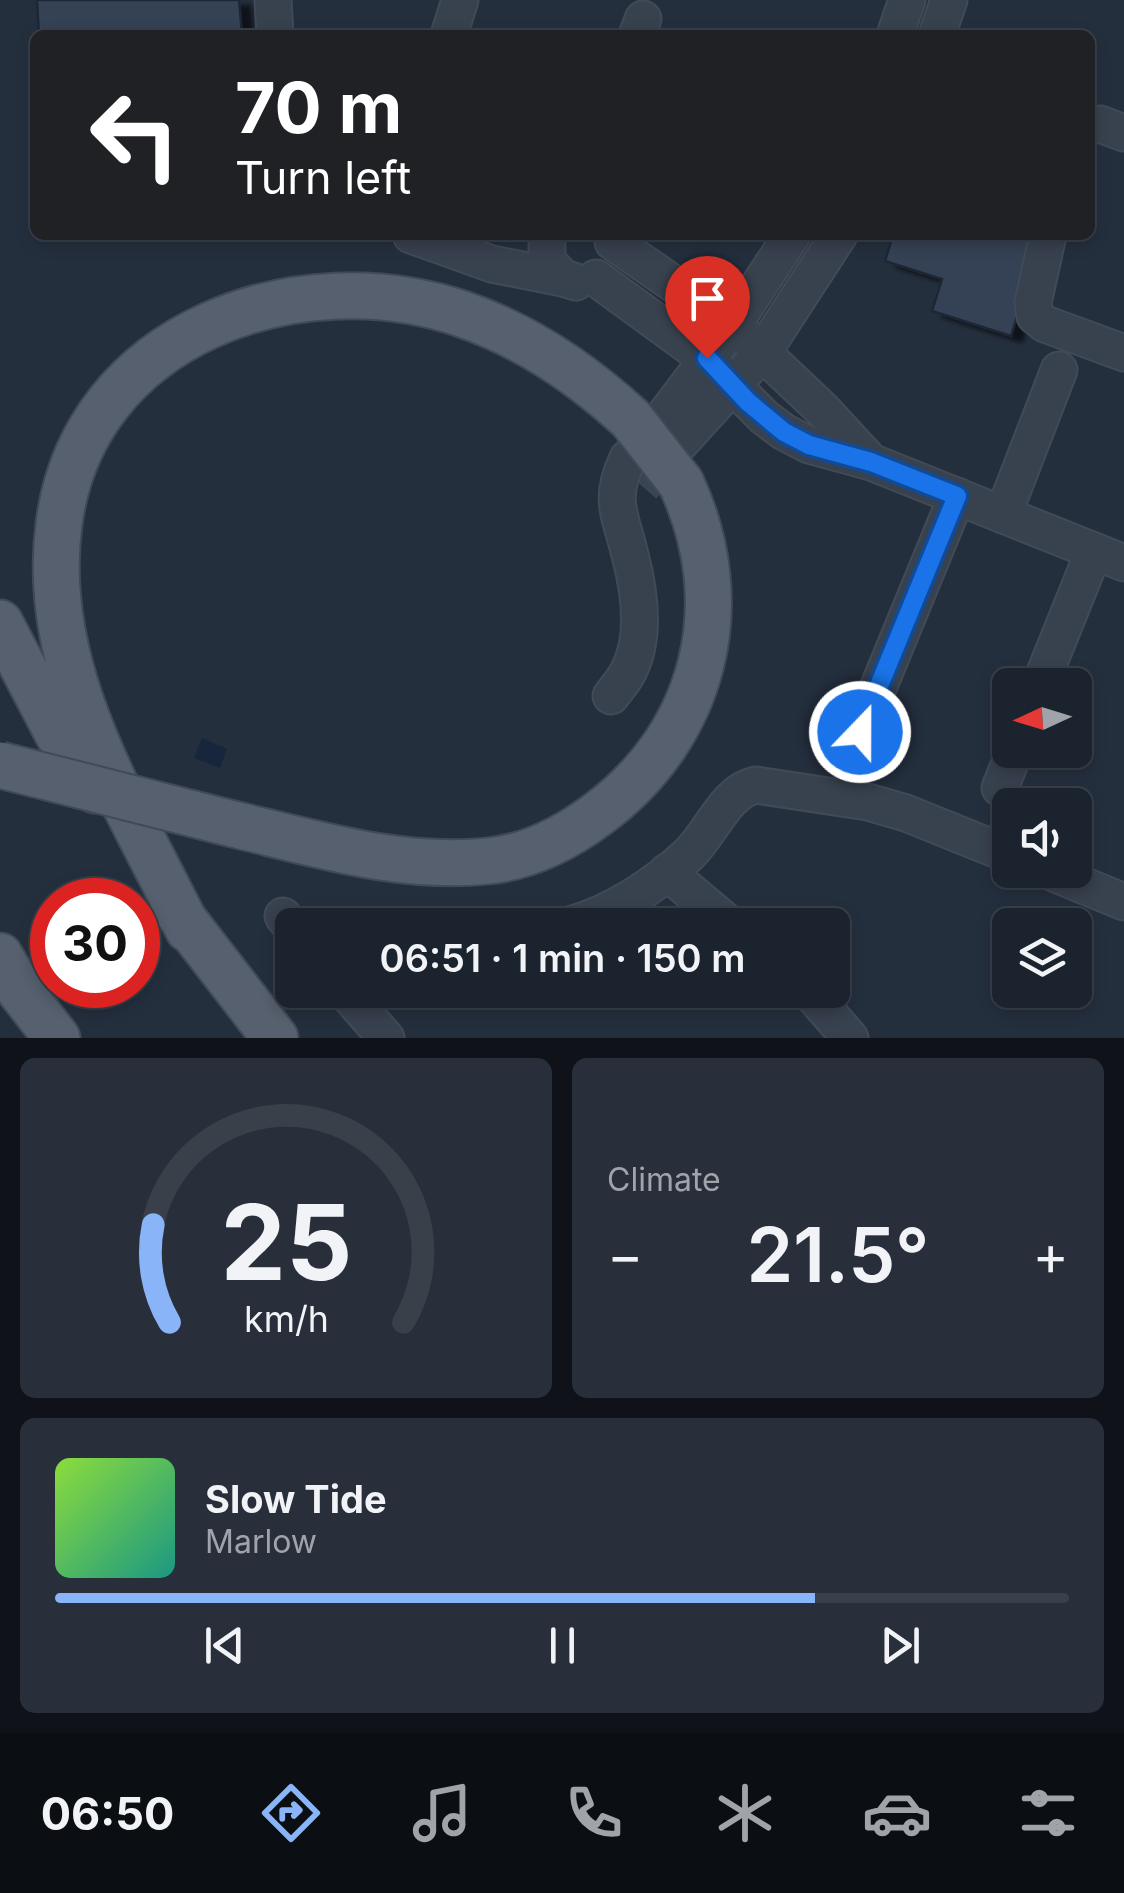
<!DOCTYPE html>
<html lang="en">
<head>
<meta charset="utf-8">
<style>
	body { margin:0; font-family:Inter,sans-serif; background:#282f3a; color:#f1f3f6; height:100vh; display:flex; flex-direction:column; font-size:38px; white-space:nowrap }
	* { box-sizing:border-box; margin:0 }
	p { font-size:32px; color:#a0a4aa }
	.icon { flex:none; width:55px; height:55px; fill:none; stroke:currentColor; stroke-width:2; stroke-linecap:round; stroke-linejoin:round }
	.map { position:relative; height:1038px; overflow:hidden }
	.drawer { display:flex; flex-direction:column; gap:20px; padding:20px; background:#0f1319; flex:1 }
	.drawer>* { flex:none }
	.hud { position:absolute; left:30px; top:30px; width:1065px; height:210px; border-radius:15px; box-shadow:0 5px 15px #0003,0 0 0 2px #39404a; background:#202124; color:#fff; overflow:hidden }
	.needle { width:65px; rotate:266deg }
	.tools { position:absolute; left:992px; top:668px; display:grid; gap:20px }
	.tools a { display:grid; place-items:center; width:100px; height:100px; border-radius:15px; background:#1b232e; box-shadow:0 5px 15px #0003,0 0 0 2px #39404a; font-size:50px }
	.speed { position:absolute; left:30px; top:878px; display:flex; gap:20px; font-size:50px; font-weight:700; text-align:center }
	.speed>* { display:grid; place-content:center; width:130px; height:130px; border-radius:50%; background:#1b232e; box-shadow:0 5px 15px #0003,0 0 0 2px #39404a; line-height:1 }
	.speed .limit { border:15px solid #d22; background:#fff; color:#111 }
	.pin { position:absolute; display:grid; place-items:center; width:85px; height:85px; color:#fff; margin:-102px -42px; border-radius:50% 50% 50% 0; rotate:-45deg; box-shadow:0 0 10px #0007 }
	.pin .icon { rotate:45deg }
	.me { position:absolute; width:110px; margin:-55px; rotate:22deg; stroke-linejoin:round; filter:drop-shadow(0 0 8px #0008) }
	.turn { display:flex; align-items:center; gap:35px; height:210px; padding:0 40px; font-size:45px }
	.turn .icon { width:130px; height:130px; stroke-width:2.5 }
	.turn b { display:block; font-size:70px; line-height:85px }
	.big { font-size:75px; font-weight:600; line-height:1.1 }
	.drawer .card { flex:1; display:flex; flex-direction:column; justify-content:center; gap:15px; min-width:0; padding:0 35px; border-radius:15px; background:#282f3a }
	.drawer .dial { align-items:center; gap:0 }
	.dial svg { height:260px; overflow:visible; fill:none; stroke:#39404a; stroke-width:7; stroke-linecap:round; text-anchor:middle }
	.dial text { fill:#f1f3f6; stroke:none }
	.song { display:flex; align-items:center; gap:30px }
	.cover { width:120px; height:120px; border-radius:15px; background:linear-gradient(135deg,hsl(90 70% 55%),hsl(170 70% 35%)) }
	.played { height:10px; border-radius:5px; background:linear-gradient(90deg,#8ab4f8 75%,#39404a 75%) }
	.keys { display:flex; justify-content:space-around; direction:ltr }
	.heat { display:flex; justify-content:space-between; align-items:center; font-size:55px; direction:ltr }
	.drawer .tiles { flex:1; display:grid; gap:20px; grid-template-columns:1fr 1fr }
	.card:last-child { grid-column:span 2 }
	.trip { position:absolute; left:275px; top:908px; width:575px; height:100px; border-radius:15px; background:#1b232e; box-shadow:0 5px 15px #0003,0 0 0 2px #39404a; font-weight:600; line-height:100px; text-align:center }
	.tabs { display:flex; height:160px; justify-content:space-around; align-items:center; background:#0b0e12; color:#a0a4aa }
	.tabs .icon { width:70px; height:70px }
	.tabs .on { color:#8ab4f8 }
	.tabs b { font-size:45px; color:#f1f3f6 }
	.map>svg:first-child { display:block }
</style>
</head>
<body>
<div class="map">
<svg width="1124" height="1038" viewBox="0 0 1124 1038">
	<defs>
		<filter id="shadow"><feDropShadow dx="11" dy="6" stdDeviation="2.5" flood-color="#0009"/></filter>
	</defs>
	<rect width="100%" height="100%" fill="#242f3e"/>
	<!-- water -->
	<polygon fill="#17263c" points="202,738 227,749 220,768 194,758"/>
	<!-- building -->
	<g fill="#364354" stroke="#1f2835" stroke-width="2.5" filter="url(#shadow)">
		<polygon points="37,0 239,0 242,35 39,35"/>
		<polygon points="893,235 1042,235 1011,336 932,311 942,279 885,261"/>
	</g>
	<g fill="none" stroke-linecap="round" stroke-linejoin="round">
		<!-- minor-tunnel -->
		<polyline stroke="#3a4453" stroke-width="35" stroke-dasharray="35 18" stroke-linecap="butt" points="643,487 680,444"/>
		<defs>
			<g id="minor">
				<polyline points="273,0 275,35"/>
				<polyline points="449,35 460,0"/>
				<polyline points="637,35 643,19"/>
				<polyline points="895,35 907,0"/>
				<polyline points="937,35 949,0"/>
				<polyline points="1090,126 1100,124 1124,133"/>
				<polyline points="411,235 492,264 563,278"/>
				<polyline points="547,235 547,261 563,278 576,282"/>
				<polyline points="1048,235 1033,303 1035,316 1045,324 1124,353"/>
				<polyline points="613,242 733,325 823,410 870,461"/>
				<polyline points="596,278 707,359 764,417 784,432 809,445 871,462 1124,563"/>
				<polyline points="662,419 733,325 792,235"/>
				<polyline points="680,443 763,352 839,235"/>
				<polyline points="1003,515 1059,370"/>
				<polyline points="1040,685 1094,551"/>
				<path d="M611,696C617,688 625,679 629,670C646,636 639,589 630,555C620,513 608,500 628,458"/>
				<polyline points="860,732 957,496"/>
				<polyline points="1000,788 1015,750"/>
				<polyline points="1046,870 1124,902"/>
				<polyline points="667,872 730,925"/>
				<polyline points="283,916 292,928"/>
				<path d="M569,925C611,914 656,885 688,855C711,834 725,791 756,785L868,802L906,813L1010,855"/>
				<polyline points="344,990 386,1038"/>
				<polyline points="808,990 850,1038"/>
			</g>
			<g id="major">
				<polyline points="0,623 58,734 95,790"/>
				<path d="M233,824C317,844 401,870 488,861C528,857 566,838 598,814C706,734 737,603 681,483"/>
				<polyline points="173,906 275,1038"/>
				<path d="M188,929C127,803 39,671 59,524C83,332 299,257 465,315C528,337 582,374 631,419"/>
				<polyline points="0,956 21,992 57,1038"/>
			</g>
		</defs>
		<!-- minor casing -->
		<use href="#minor" stroke="#414a57" stroke-width="39"/>
		<!-- major casing -->
		<use href="#major" stroke="#414a57" stroke-width="49"/>
		<!-- minor -->
		<use href="#minor" stroke="#38414e" stroke-width="35"/>
		<!-- major -->
		<use href="#major" stroke="#56606e" stroke-width="45"/>
		<defs>
			<g id="major-bridge">
				<polyline points="631,419 681,483"/>
				<polyline points="0,765 233,824"/>
			</g>
		</defs>
		<!-- major-bridge casing -->
		<use href="#major-bridge" stroke="#414a57" stroke-width="49" stroke-linecap="butt"/>
		<!-- major-bridge -->
		<use href="#major-bridge" stroke="#56606e" stroke-width="45"/>
	</g>
	<g fill="none" stroke-linecap="round" stroke-linejoin="round">
		<defs>
			<polyline id="route" points="707,358 748,402 784,432 809,445 871,462 957,496 860,732"/>
		</defs>
		<!-- route casing -->
		<use href="#route" stroke="#114b97" stroke-width="25"/>
		<!-- route -->
		<use href="#route" stroke="#1a73e8" stroke-width="18"/>
	</g>
</svg>
<div class="tools">
<a><svg class="needle" viewBox="-14 -14 28 28"><path d="M0-13l5 13h-10z" fill="#e53935"/><path d="M0 13l5-13h-10z" fill="#a0a4aa"/></svg></a>
<a><svg class="icon" aria-label="sound" viewBox="0 0 24 24"><path d="M4 9h4l5-4v14l-5-4H4zM17 9q2 3 0 6"/></svg></a>
<a><svg class="icon" aria-label="layers" viewBox="0 0 24 24"><path d="M12 4l9 5-9 5-9-5zM3 14l9 5 9-5"/></svg></a>
</div>
<div class="speed"><div class="limit">30</div></div>
<div class="pin" style="left:707px;top:358px;background:#d93025"><svg class="icon" aria-label="arrive" viewBox="0 0 24 24"><path d="M6 21V4h12l-3 4 3 4H6"/></svg></div>
<svg class="me" style="left:860px;top:732px" viewBox="-20 -20 40 40"><circle r="17" fill="#1a73e8" stroke="#fff" stroke-width="3"/><path d="M0-11L8 9 0 5-8 9z" fill="#fff"/></svg>
<div class="trip">06:51 · 1 min · 150 m</div>
<div class="hud">
<div class="turn"><svg class="icon" aria-label="left" viewBox="0 0 24 24"><path d="M17 20v-9H6M10 6l-5 5 5 5"/></svg><div><b>70 m</b>Turn left</div></div>
</div>
</div>
<section class="drawer">
<div class="tiles">
<div class="card dial"><svg viewBox="0 0 100 80">
<path d="M14 69A42 42 0 1 1 86 69"/>
<path d="M14 69A42 42 0 0 1 9 39" stroke="#8ab4f8"/>
<text x="50" y="56" font-size="32" font-weight="700">25</text>
<text x="50" y="72" font-size="11">km/h</text>
</svg></div>
<div class="card"><p>Climate</p>
<div class="heat"><a>−</a><b class="big">21.5°</b><a>+</a></div>
</div>
<div class="card">
<div class="song"><i class="cover"></i><div><b>Slow Tide</b><p>Marlow</p></div></div>
<div class="played"></div>
<div class="keys"><svg class="icon" aria-label="previous" viewBox="0 0 24 24"><path d="M18 5L8 12l10 7zM5 5v14"/></svg><svg class="icon" aria-label="pause" viewBox="0 0 24 24"><path d="M8 5v14M16 5v14"/></svg><svg class="icon" aria-label="next" viewBox="0 0 24 24"><path d="M6 5l10 7-10 7zM19 5v14"/></svg></div>
</div>
</div>
</section>
<nav class="tabs">
<b>06:50</b>
<svg class="icon on" aria-label="directions" viewBox="0 0 24 24"><path d="M12 3l9 9-9 9-9-9zM9 14v-3h6M13 9l2 2-2 2"/></svg>
<svg class="icon" aria-label="music" viewBox="0 0 24 24"><path d="M9 18V5l10-2v13"/><circle cx="6" cy="18" r="3"/><circle cx="16" cy="16" r="3"/></svg>
<svg class="icon" aria-label="phone" viewBox="0 0 24 24"><path d="M5 4h4l2 5-3 2q2 4 5 5l2-3 5 2v4C11 20 4 13 5 4z"/></svg>
<svg class="icon" aria-label="climate" viewBox="0 0 24 24"><path d="M12 3v18M4 7l16 10M4 17L20 7"/></svg>
<svg class="icon" aria-label="car" viewBox="0 0 24 24"><path d="M5 17H2v-5l4-1 3-4h7l3 4 3 1v5h-3M9 17h6M6 11h13"/><circle cx="7" cy="17" r="2"/><circle cx="17" cy="17" r="2"/></svg>
<svg class="icon" aria-label="filters" viewBox="0 0 24 24"><path d="M4 7h16M4 17h16"/><circle cx="9" cy="7" r="2"/><circle cx="15" cy="17" r="2"/></svg>
</nav>
</body>
</html>
